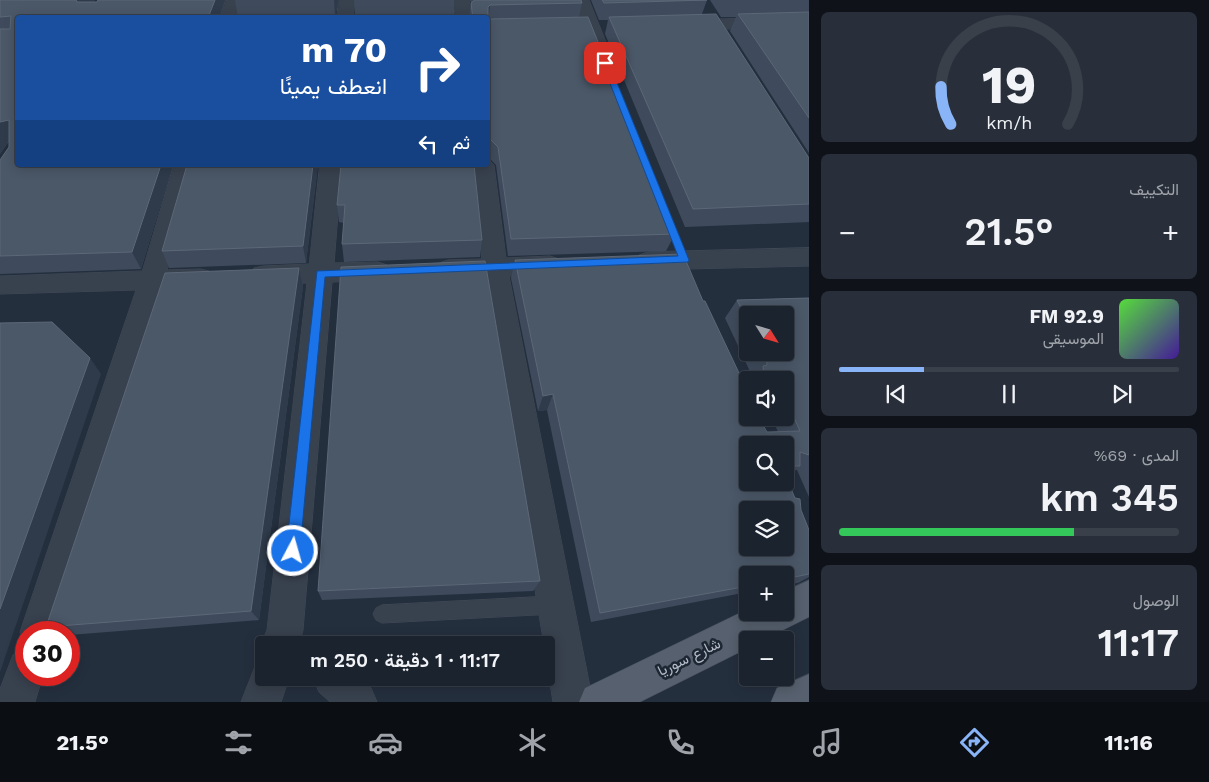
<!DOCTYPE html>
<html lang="ar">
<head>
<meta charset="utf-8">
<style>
	body { margin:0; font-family:"Work Sans",Vazirmatn,sans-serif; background:#282f3a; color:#f1f3f6; direction:rtl; height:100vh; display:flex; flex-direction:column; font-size:19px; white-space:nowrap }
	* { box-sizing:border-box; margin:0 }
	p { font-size:16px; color:#a0a4aa }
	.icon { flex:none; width:28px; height:28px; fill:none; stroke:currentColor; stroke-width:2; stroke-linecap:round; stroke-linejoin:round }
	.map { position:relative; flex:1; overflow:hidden; direction:ltr }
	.panel { display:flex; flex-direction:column; gap:12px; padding:12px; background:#0f1319; width:400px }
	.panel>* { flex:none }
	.banner { position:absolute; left:15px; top:15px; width:475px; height:152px; border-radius:5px; box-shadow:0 2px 12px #0003,0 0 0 1px #39404a; direction:rtl; background:#1a4fa0; color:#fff; overflow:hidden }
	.needle { width:32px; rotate:127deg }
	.controls { position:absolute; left:739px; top:306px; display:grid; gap:10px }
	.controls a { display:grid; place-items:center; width:55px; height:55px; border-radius:5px; background:#1b232e; box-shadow:0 2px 12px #0003,0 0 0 1px #39404a; font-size:25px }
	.speed { position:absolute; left:15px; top:621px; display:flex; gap:10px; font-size:25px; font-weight:700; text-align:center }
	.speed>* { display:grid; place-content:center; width:65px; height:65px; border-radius:50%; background:#1b232e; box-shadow:0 2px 12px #0003,0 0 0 1px #39404a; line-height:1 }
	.speed .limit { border:8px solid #d22; background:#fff; color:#111 }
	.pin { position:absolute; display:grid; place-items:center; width:42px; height:42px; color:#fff; margin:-21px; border-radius:10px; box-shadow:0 2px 8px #0006 }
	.me { position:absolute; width:55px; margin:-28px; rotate:6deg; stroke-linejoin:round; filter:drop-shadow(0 0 4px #0008) }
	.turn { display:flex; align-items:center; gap:18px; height:105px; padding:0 20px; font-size:22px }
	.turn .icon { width:65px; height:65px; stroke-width:2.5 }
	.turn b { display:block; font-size:35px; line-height:42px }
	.then { display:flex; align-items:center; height:48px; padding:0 20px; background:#0003; gap:10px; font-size:19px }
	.big { font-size:38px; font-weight:600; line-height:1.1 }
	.panel .card { flex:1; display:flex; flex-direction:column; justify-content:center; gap:8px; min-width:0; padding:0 18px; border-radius:8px; background:#282f3a }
	.panel .dial { align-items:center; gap:0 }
	.dial svg { height:130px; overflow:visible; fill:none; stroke:#39404a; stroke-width:7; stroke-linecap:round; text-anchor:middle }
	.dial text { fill:#f1f3f6; stroke:none }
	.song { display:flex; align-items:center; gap:15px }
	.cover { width:60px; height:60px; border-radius:8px; background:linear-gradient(135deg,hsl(110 70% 55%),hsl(260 70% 35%)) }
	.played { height:5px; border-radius:2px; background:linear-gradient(90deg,#8ab4f8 25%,#39404a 25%) }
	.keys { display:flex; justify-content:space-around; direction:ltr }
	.heat { display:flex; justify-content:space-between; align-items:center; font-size:28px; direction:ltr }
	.charge { height:8px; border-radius:4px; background:linear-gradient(90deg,#34c759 69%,#39404a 0) }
	.trip { position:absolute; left:255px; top:636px; width:300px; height:50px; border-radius:5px; background:#1b232e; box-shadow:0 2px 12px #0003,0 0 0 1px #39404a; font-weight:600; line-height:50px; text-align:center; direction:rtl }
	.dock { display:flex; height:80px; justify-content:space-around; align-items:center; background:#0b0e12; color:#a0a4aa }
	.dock .icon { width:35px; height:35px }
	.dock .active { color:#8ab4f8 }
	.dock b { font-size:22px; color:#f1f3f6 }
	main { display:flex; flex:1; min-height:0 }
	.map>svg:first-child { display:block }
</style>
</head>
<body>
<main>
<section class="panel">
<div class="card dial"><svg viewBox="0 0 100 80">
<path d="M14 69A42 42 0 1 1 86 69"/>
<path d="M14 69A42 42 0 0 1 8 46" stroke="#8ab4f8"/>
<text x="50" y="56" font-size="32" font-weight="700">19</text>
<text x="50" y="72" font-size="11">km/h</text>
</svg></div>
<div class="card"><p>التكييف</p>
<div class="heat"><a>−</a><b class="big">21.5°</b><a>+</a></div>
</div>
<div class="card">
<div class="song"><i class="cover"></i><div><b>92.9 FM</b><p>الموسيقى</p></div></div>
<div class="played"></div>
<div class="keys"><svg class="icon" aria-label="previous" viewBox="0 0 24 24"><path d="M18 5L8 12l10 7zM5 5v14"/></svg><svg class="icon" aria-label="pause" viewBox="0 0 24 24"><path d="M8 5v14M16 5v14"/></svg><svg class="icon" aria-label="next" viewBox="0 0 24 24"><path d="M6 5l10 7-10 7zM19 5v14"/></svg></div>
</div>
<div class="card"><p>المدى · 69%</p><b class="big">345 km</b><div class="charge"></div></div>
<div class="card"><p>الوصول</p><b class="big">11:17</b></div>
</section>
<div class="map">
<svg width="809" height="702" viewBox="0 0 809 702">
	<rect width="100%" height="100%" fill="#242f3e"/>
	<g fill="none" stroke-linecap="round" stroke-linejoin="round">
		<defs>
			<polygon id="lane" points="555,596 561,599 564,605 561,611 555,614 382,623 376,620 373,614 376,608 382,605"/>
			<g id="street">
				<polygon points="226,0 242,0 236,18 220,18"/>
				<polygon points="339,0 355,0 353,18 337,18"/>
				<polygon points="453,0 469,0 472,18 456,18"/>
				<polygon points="573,0 589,0 610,52 607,56 601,57 595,56 592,52"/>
				<polygon points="809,17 809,27 686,30 680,29 678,25 680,21 686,20"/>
				<polygon points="488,159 494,165 506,258 550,256 559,259 562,265 559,271 550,274 509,276 593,702 553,702 546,658 546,645 544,645 484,277 448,278 439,275 436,269 439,263 448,260 482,259 472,165 488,165"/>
				<polygon points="174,165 196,165 167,270 200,269 209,271 213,278 209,285 200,287 162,289 56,632 26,632 26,645 20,632 136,290 0,294 0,276 142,271"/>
				<polygon points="320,165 342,165 334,263 378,262 387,265 390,271 387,277 378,280 332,282 303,630 299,645 264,645 264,651 261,645 267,630 307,283 263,284 254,282 250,275 254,268 263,266 309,264"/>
				<polygon points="809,248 809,266 648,270 639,267 636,261 639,255 648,252"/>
				<polygon points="26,649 26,675 43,675 35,702 0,702 0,689 13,655"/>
				<polygon points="264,661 264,678 289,678 281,702 241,702 256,664"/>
				<polygon points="314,678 360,678 371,688 377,702 330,702 319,692"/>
			</g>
			<g id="primary">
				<polygon points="809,580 809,617 763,640 748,640 748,648 640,702 579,702 585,688 748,609 748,612 785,612 785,591"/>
				<polygon points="809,674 809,702 771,702 777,688"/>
			</g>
		</defs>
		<!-- lane casing -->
		<use href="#lane" stroke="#414a57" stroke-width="1"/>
		<!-- street casing -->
		<use href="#street" stroke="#414a57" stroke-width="1"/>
		<!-- primary casing -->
		<use href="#primary" stroke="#414a57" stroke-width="1"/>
		<!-- lane -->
		<use href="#lane" fill="#38414e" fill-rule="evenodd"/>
		<!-- street -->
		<use href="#street" fill="#38414e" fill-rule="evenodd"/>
		<!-- primary -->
		<use href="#primary" fill="#56606e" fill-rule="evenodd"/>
	</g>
	<!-- wall -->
	<g fill="#3f4b5c" fill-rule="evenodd">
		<polygon points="0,0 95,0 93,2 97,2 98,0 225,0 219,18 18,18 18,165 173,165 141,269 0,274 0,160 9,147 9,141 0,154"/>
		<polygon points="235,0 339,0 335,16 239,18 238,18"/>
		<polygon points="354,0 454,0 454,15 355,16"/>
		<polygon points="470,0 581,0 582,3 579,17 675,234 666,251 508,256 496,165 488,157 488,159 488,18 469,18 471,3"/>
		<polygon points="591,0 707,0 702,14 809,158 809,222 685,227 605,34 608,20 599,20"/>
		<polygon points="710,0 809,0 809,153 730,31 736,17 721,17"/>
		<polygon points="187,165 318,165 306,263 169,268 162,251"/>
		<polygon points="341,165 482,240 480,257 344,262 342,244 344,223 339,222 337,205"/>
		<path d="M515,260L748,418L767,432H778L772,418H785V380H751L753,378L725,318L737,300L809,298V497L797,470H796L786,478L809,530V577L798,583L785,585V575H748V592L591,622L547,410L538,411L511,278ZM748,315L785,352H748ZM748,445H785V482Z"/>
		<polygon points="299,268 303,286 259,620 69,635 69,632 58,632 46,627"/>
		<polygon points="540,581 533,591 322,600 318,591"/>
	</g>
	<!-- shaded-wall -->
	<g fill="#2f3b4b">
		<polygon points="76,0 95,0 83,17 77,2"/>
		<polygon points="215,0 225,0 219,18 208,18"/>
		<polygon points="334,0 339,0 335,16"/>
		<polygon points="490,5 488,22 488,7"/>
		<polygon points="9,120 9,140 0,154 0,122"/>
		<polygon points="490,139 488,157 488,159 488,145"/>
		<polygon points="161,165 173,165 141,269 132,252"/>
		<polygon points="313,165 318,165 306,263 303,246"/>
		<polygon points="299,268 303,286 259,620 251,611"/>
		<polygon points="90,358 101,374 0,672 0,609"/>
		<polygon points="553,394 547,410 538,411 543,396"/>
	</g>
	<!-- building -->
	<g fill="#4b5868" stroke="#5c6777" fill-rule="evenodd">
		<polygon points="0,0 76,0 77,2 97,2 98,0 215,0 208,18 18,18 18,165 161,165 132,252 0,256 0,160 9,147 9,120 0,122 0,29 10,29 11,16 0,17"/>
		<polygon points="475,0 581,0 582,3 490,5 488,7 488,17 490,19 588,17 675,234 511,239 498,147 490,139 488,145 488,18 473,18 471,3"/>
		<polygon points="602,0 707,0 604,3"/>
		<polygon points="809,12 809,118 738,14"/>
		<polygon points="716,14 809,158 809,204 693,209 609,17"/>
		<polygon points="187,165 313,165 303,246 162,251"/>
		<polygon points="341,165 474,165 482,240 342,244 345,205 337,205"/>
		<path d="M683,254L703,301H705L748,392V418H759L767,432L800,431L787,402H785V380H764L763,366L767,365V363L762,352H785V315H748V322L737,300L809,298V455L800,452V466H785V445H748V482H785V475L795,498L800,499L801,510L809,530V574L785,579V575H748V586L600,613L553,394L543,396L515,260ZM748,510H785V548H748Z"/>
		<polygon points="485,261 540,581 318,591 341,267"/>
		<polygon points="299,268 251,611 46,627 165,273"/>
		<polygon points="52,322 90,358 0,609 0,323"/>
	</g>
	<!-- route -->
	<polygon fill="#1a73e8" stroke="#114b97" points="603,61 609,63 689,260 688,262 325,277 300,551 298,556 293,558 288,556 286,551 317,271 678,256 602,63"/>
	<g text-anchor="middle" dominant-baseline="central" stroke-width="5" stroke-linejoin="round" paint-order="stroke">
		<!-- near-street labels -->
		<g font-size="15" fill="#b4bcc9" stroke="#1d2633">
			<text transform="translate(689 657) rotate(-26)">شارع سوريا</text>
		</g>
	</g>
</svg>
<div class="controls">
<a><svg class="needle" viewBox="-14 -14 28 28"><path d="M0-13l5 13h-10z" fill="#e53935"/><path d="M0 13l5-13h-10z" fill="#a0a4aa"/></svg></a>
<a><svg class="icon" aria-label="sound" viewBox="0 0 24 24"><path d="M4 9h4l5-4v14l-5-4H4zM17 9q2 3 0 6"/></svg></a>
<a><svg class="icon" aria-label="search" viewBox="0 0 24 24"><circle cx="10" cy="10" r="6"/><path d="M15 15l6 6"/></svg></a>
<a><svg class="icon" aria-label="layers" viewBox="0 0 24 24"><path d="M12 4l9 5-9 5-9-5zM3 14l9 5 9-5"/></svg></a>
<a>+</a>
<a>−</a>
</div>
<div class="speed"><div class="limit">30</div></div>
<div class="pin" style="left:605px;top:63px;background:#d93025"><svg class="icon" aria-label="arrive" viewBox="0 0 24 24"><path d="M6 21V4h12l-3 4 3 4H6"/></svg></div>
<svg class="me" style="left:293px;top:551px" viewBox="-20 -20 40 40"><circle r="17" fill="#1a73e8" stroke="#fff" stroke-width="3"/><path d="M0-11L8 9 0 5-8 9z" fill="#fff"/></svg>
<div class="trip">11:17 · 1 دقيقة · 250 m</div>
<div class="banner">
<div class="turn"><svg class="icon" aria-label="right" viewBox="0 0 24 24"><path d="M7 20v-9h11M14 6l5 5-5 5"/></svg><div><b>70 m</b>انعطف يمينًا</div></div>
<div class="then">ثم<svg class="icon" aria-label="left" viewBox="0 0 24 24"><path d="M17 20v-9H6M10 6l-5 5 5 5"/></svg></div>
</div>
</div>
</main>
<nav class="dock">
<b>11:16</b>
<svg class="icon active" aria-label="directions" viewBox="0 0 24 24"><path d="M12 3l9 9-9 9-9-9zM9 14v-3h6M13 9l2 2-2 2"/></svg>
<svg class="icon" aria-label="music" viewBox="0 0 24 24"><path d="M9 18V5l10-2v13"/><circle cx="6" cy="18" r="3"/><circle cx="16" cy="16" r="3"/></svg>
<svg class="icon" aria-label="phone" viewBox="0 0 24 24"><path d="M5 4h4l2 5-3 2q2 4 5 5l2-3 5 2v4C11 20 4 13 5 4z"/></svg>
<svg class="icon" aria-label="climate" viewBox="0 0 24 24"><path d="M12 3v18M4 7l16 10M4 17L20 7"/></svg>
<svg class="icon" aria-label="car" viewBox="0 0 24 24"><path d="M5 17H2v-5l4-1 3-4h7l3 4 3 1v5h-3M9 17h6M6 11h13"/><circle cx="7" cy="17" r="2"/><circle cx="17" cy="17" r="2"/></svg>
<svg class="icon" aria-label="filters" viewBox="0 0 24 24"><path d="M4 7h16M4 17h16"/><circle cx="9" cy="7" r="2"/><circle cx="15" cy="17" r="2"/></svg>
<b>21.5°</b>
</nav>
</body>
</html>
